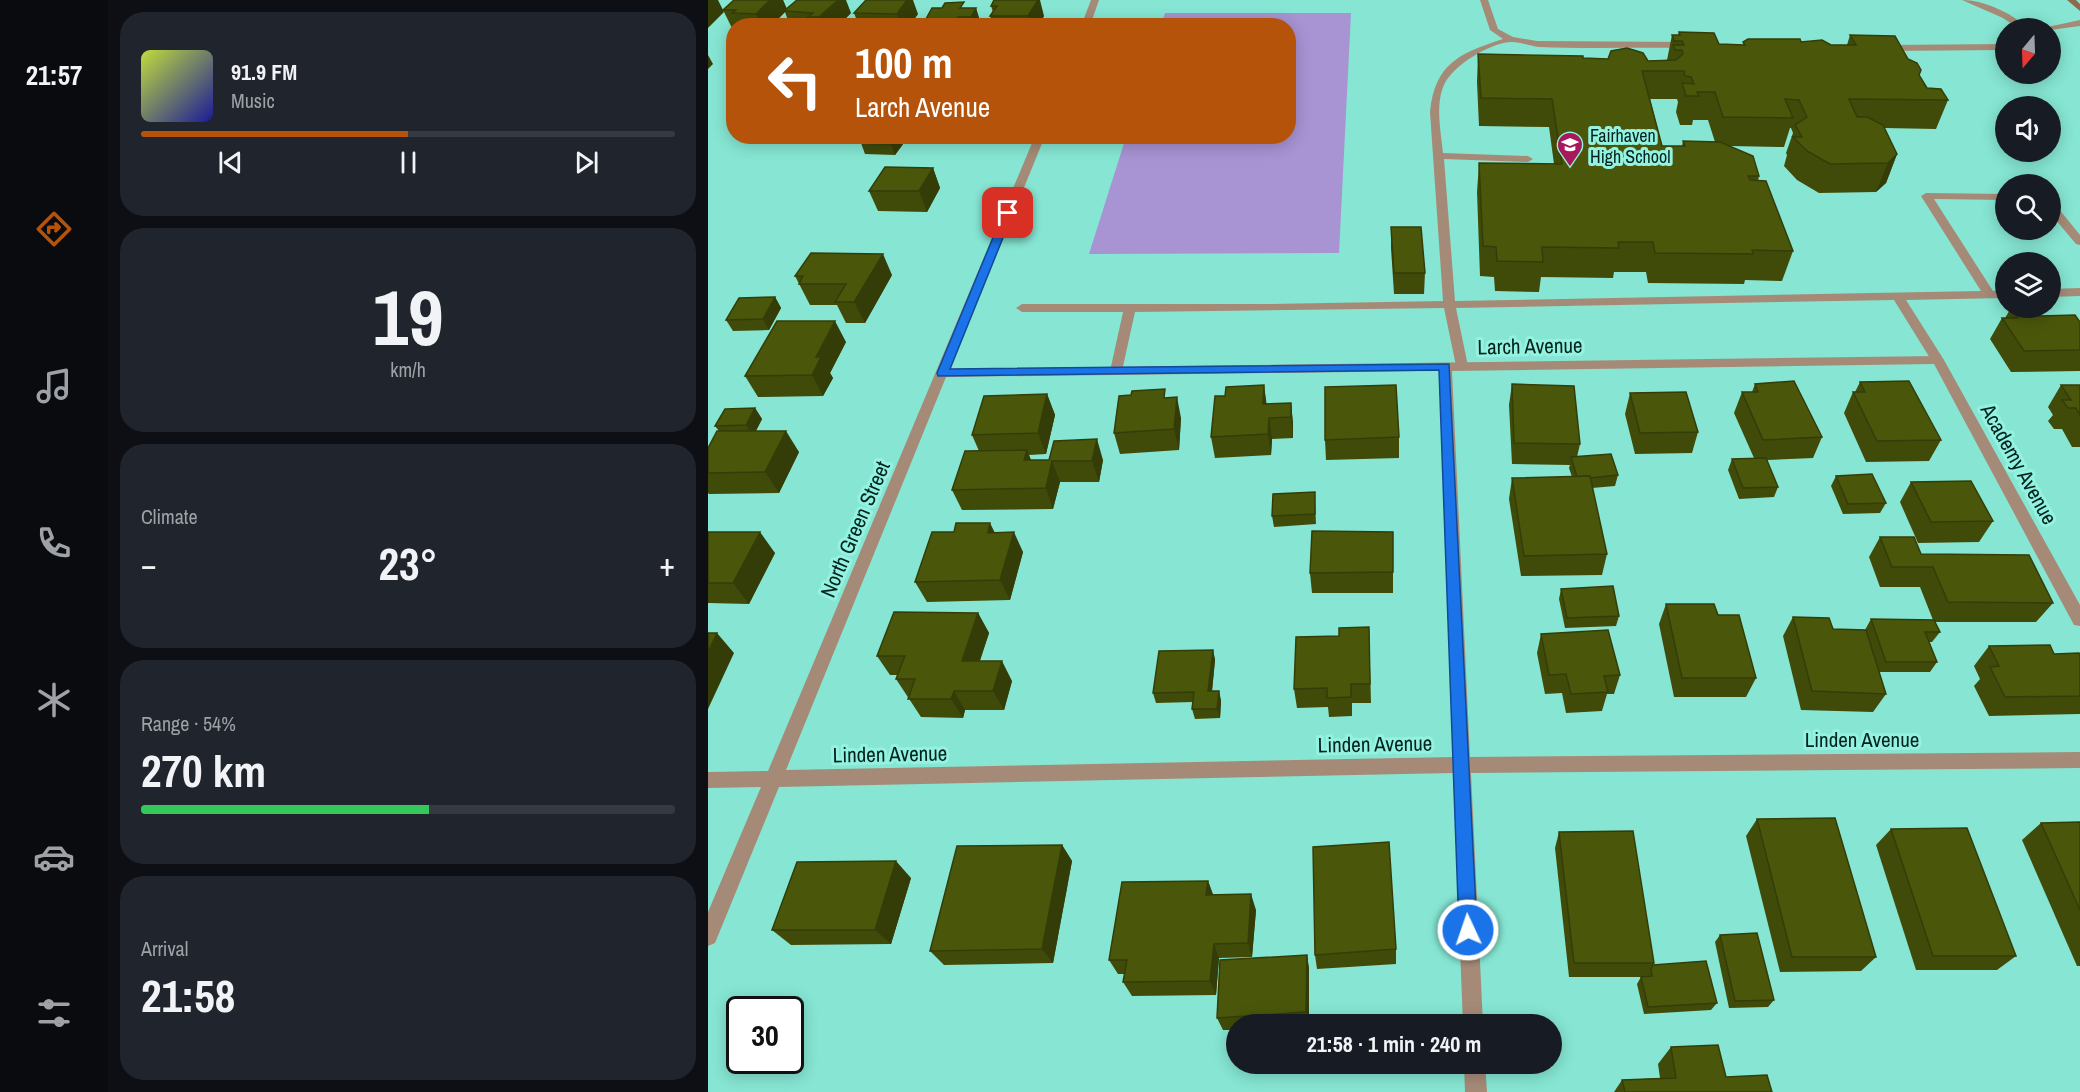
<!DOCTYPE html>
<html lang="en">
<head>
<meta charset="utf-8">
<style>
	body { margin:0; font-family:"Archivo Narrow",sans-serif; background:#20242c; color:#f1f3f6; height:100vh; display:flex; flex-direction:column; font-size:22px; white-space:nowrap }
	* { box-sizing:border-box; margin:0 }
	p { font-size:20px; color:#9ea1a6 }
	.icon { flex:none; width:33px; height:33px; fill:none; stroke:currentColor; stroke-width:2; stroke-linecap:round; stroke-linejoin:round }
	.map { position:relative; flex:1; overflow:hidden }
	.sheet { display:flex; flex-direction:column; gap:12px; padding:12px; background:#0d0f14; width:600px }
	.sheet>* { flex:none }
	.banner { position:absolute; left:18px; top:18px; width:570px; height:126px; border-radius:24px; box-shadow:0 3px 15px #0003; background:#b45309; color:#fff; overflow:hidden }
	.needle { width:39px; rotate:199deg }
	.buttons { position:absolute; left:1287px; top:18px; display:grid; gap:12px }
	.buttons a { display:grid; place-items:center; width:66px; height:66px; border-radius:50%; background:#171b24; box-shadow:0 3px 15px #0003; font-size:30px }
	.speed { position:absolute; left:18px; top:996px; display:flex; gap:12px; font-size:30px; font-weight:700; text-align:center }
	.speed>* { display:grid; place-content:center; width:78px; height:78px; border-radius:50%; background:#171b24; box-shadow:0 3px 15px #0003; line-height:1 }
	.speed .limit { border:3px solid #111; border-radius:9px; background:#fff; color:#111 }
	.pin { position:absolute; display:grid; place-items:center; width:51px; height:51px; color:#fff; margin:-26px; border-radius:12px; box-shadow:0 3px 9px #0006 }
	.me { position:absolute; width:66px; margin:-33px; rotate:357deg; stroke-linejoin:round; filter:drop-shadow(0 0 4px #0008) }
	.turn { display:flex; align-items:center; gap:21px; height:126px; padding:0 30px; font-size:27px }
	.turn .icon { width:78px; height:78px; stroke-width:2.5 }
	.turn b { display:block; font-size:42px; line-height:51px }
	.big { font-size:45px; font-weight:700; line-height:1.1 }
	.sheet .card { flex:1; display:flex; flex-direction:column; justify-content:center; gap:9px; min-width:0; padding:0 21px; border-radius:24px; background:#20242c }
	.sheet .dial { align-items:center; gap:0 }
	.dial b { font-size:78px; line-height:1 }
	.song { display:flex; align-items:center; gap:18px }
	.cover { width:72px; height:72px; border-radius:9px; background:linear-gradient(135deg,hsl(70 70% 55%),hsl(240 70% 35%)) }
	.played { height:6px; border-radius:3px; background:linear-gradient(90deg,#b45309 50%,#363941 50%) }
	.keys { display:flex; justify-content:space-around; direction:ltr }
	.heat { display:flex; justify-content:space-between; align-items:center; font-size:33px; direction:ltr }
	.charge { height:9px; border-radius:4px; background:linear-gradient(90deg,#34c759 54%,#363941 0) }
	.trip { position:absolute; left:518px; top:1014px; width:336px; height:60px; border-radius:30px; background:#171b24; box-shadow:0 3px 15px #0003; font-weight:700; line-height:60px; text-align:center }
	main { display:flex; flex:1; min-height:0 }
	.menu { display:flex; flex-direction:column; width:108px; justify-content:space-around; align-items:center; background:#090b0e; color:#9ea1a6 }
	.menu .icon { width:42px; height:42px }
	.menu .current { color:#b45309 }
	.menu b { font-size:27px; color:#f1f3f6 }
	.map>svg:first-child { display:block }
</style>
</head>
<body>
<main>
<nav class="menu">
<b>21:57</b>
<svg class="icon current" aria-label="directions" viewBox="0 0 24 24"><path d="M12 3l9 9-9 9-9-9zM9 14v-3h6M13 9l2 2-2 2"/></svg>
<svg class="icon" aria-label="music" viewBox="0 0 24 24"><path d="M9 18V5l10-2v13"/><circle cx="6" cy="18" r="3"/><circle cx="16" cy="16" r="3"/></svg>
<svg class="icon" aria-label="phone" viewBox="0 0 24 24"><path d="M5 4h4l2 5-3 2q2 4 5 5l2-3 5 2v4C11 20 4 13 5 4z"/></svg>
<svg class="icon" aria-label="climate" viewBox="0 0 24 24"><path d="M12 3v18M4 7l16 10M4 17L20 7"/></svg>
<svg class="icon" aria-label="car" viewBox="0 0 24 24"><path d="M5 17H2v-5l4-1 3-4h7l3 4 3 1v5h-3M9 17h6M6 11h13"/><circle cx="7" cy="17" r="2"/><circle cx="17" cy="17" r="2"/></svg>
<svg class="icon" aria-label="filters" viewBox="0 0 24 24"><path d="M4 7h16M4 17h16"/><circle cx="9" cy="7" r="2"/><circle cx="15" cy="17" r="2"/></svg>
</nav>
<section class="sheet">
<div class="card">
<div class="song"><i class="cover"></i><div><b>91.9 FM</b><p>Music</p></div></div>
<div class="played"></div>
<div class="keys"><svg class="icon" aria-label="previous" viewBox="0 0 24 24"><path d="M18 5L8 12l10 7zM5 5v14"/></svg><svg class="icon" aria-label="pause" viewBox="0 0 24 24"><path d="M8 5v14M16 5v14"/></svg><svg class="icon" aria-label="next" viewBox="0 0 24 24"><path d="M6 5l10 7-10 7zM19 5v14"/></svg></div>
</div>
<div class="card dial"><b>19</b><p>km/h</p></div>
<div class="card"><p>Climate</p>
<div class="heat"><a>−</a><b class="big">23°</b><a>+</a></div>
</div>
<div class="card"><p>Range · 54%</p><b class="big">270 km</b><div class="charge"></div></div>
<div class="card"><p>Arrival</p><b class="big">21:58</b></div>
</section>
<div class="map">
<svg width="1372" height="1092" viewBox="0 0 1372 1092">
	<rect width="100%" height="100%" fill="#86e6d3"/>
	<!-- green -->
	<polygon fill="#a893d3" points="457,13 643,13 631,253 381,254 418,137 580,136 580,26 453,25"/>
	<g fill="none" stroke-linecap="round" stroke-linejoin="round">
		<!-- lane -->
		<g fill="#a58b77" fill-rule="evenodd">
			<path d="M772,0H780L790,29L805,37L829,41L983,42L987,45L983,48C933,47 881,49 831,47C822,46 813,42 804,42C783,42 744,66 736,85C727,105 733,132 735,153L820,156L825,159L820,162L736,159L747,301L1273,291L1213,196L1218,193L1298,194V200L1226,199L1285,291L1298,290V298L1198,300L1236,360L1230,364L1225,363L1186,300L748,308L760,366L754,370L748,366L736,308L427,312L414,371L408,375L402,371L415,312H314L308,308L314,304H559L735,301L722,112C727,63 752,53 795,39L782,30Z"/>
			<path d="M1254,0C1276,0 1304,13 1319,28H1310L1295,18Z"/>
			<polygon points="1372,20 1372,26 1342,30 1335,28"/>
			<polygon points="1298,44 1298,50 1175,51 1171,48 1175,45"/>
			<polygon points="1342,202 1346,203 1372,235 1372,245 1368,244 1342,213"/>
			<polygon points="1372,288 1372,296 1342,297 1342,289"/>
		</g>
		<!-- street -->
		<g fill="#a58b77" fill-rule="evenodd">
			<polygon points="383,0 391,0 382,26 373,26"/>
			<path d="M327,136H337L242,369L1230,356L1236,360L1372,605V626L1366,625L1226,364L744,371L762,757L1372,752V768L763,773L775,1024H755L745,773L71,787L7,943L0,946V912L53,787L0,788V772L60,771ZM731,371L745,757L78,770L238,377Z"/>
			<polygon points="756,1064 777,1064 779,1092 757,1092"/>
		</g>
		<!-- secondary -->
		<polygon fill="#8f694b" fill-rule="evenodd" points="1359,0 1368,0 1372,4 1372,11"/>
	</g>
	<!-- wall -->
	<g fill="#404b09" fill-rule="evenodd">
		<polygon points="26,0 75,0 79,9 143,13 130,26 82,26 77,12 63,26 26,26 26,28 24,28 15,10"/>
		<polygon points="286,0 336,16 330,26 285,26 282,16 285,12 283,6"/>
		<polygon points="257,8 268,8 271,18 267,26 220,26 218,19"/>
		<polygon points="146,13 210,14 201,26 151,26"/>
		<path d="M971,32L1011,44L1035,45V42H1093L1123,45H1139L1142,35L1200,59L1219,88L1240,100L1228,129L1176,128L1189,154L1178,183L1168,192L1111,193L1089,180L1076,166L1079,155L1078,153L1085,133L1083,128H1082L1076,147L1022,146L1051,176L1050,181L1085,251L1074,281L1037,280L1036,284L940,283L938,272H906L905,278L833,277L831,292L787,291L786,277L772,276L769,192L771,163L846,164L841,127L771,126L769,82L770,54L940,61L959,60L964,35H970ZM942,99H969L970,102L968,112L972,125H984L985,120H1000L1007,142L975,141L974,146H954Z"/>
		<polygon points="158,136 196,136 198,140 187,155 157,154 153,143"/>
		<polygon points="212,136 258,136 255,144 215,144"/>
		<polygon points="225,168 232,188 219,212 170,211 161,191"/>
		<polygon points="683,227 717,273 716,294 686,294 683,248"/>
		<polygon points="184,275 157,323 138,323 129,305 102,305 87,276"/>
		<polygon points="67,297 73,308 61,330 25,331 18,320"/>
		<polygon points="1303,308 1331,316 1372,322 1372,371 1303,372 1282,339 1294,318 1297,318"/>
		<polygon points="138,342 122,373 125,378 115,396 50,397 37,376"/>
		<polygon points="1152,382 1233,440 1221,461 1158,462 1136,413 1145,392 1147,392"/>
		<polygon points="804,384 872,444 869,457 910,475 907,486 884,488 899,554 894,575 813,576 801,499 804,478 864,477 861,468 862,465 804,464 801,405"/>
		<polygon points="1047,384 1114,437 1105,458 1059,460 1070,487 1066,497 1031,499 1020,470 1024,459 1046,458 1026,413 1034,392 1044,392"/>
		<polygon points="556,385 558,404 583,403 585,424 585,438 564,439 563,455 507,458 503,437 517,396"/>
		<polygon points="1353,385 1372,385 1372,447 1364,447 1354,429 1346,429 1340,421 1345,415 1340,407"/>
		<polygon points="922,393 990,432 984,453 927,454 917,414"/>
		<polygon points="339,394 347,415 338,454 321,455 323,460 395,460 391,482 352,482 345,509 254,510 244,490 271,451 264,435"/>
		<polygon points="459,398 473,418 471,450 412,454 406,433"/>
		<polygon points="47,408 54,419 48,431 91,452 71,493 1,494 0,493 0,473 11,431 7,426"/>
		<polygon points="691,437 691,458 618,460 617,440"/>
		<polygon points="1128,476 1178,503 1172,513 1135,514 1123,486"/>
		<polygon points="1203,482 1285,521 1271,542 1210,543 1192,502"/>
		<polygon points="607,502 608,524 566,527 564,516"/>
		<polygon points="0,532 67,553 41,604 0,603"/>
		<polygon points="685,532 685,593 604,593 602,573"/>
		<polygon points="287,533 315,552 302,600 219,602 207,582"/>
		<polygon points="1172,537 1213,554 1345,603 1328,622 1227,622 1232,632 1224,642 1221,642 1229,662 1222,672 1171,672 1178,694 1165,712 1093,710 1075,636 1085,617 1125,629 1157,630 1163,619 1225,620 1212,587 1172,587 1161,557"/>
		<polygon points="853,589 911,616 908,626 857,628 851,599"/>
		<polygon points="958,604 1010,615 1048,678 1038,697 966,697 951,624"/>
		<polygon points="270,613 281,633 272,661 304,681 296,710 257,710 255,718 213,717 188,679 190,675 182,675 169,656"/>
		<polygon points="661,627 663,703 644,703 644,716 621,717 620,707 589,708 586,689 631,636"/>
		<polygon points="833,634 912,675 906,694 899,694 894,711 858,713 854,693 837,694 829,653"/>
		<polygon points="1281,646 1346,654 1372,655 1372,714 1281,716 1266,686 1272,679 1266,666"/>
		<polygon points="505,650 507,660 504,691 511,691 513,701 512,718 487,719 484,709 485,702 448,703 445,693"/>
		<polygon points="1049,819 1168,957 1153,971 1072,972 1038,836"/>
		<polygon points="1372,822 1372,966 1369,966 1314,840 1333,823"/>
		<polygon points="1183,829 1308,956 1289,970 1208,970 1168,845"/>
		<polygon points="851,832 946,963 945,965 1009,1003 1003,1010 936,1014 929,984 933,977 861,977 847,848"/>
		<polygon points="354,845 364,861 345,963 236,965 222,951"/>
		<polygon points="203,878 183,944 83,945 64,930"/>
		<polygon points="500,881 505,895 548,910 544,957 511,958 508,995 424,996 415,982 417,974 410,974 401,960"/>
		<polygon points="1012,935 1066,1000 1060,1007 1021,1008 1007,942"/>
		<polygon points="688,949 688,964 609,969 607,955"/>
		<polygon points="599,955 601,969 601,1024 528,1024 528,1030 515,1030 509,1018"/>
		<polygon points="963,1047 1018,1077 1064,1092 906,1092 914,1080 952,1078 950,1064"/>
	</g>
	<!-- shaded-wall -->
	<g fill="#343d08">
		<polygon points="0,0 10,0 16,12 0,28"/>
		<polygon points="62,0 75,0 79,10 63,26 53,26 48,14"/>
		<polygon points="130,0 138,0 143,13 130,26 115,26 111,17"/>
		<polygon points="199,0 205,0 210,14 201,26 193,26 189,14"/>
		<polygon points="330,0 332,0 336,16 330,26 323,26 320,16"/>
		<polygon points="268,8 271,18 266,26 263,17"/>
		<polygon points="250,17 253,26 248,26 247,23"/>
		<polygon points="0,55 5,64 0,69"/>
		<polygon points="189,136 196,136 198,140 187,155 183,144"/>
		<polygon points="252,136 258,136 255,144"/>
		<polygon points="1189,154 1178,183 1168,192 1180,163"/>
		<polygon points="225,168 232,188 219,212 211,191"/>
		<polygon points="175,254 184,275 157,323 146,302"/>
		<polygon points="67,297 73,308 61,330 55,319"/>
		<polygon points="127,321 138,342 122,373 125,378 115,396 104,375 108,357"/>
		<polygon points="556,385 559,407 555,404"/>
		<polygon points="339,394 347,415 338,454 330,433"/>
		<polygon points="469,397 473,418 471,450 466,429"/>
		<polygon points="583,403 585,424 585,438 583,417"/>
		<polygon points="47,408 54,419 45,436 38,425"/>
		<polygon points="561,418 564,439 563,455 560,434"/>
		<polygon points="78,431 91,452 71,493 57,472"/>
		<polygon points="389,439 395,460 391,482 384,461"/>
		<polygon points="319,450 327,471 316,460"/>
		<polygon points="344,461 352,482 345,509 338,488"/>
		<polygon points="282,523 292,543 280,533"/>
		<polygon points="52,532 67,553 41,604 25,583"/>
		<polygon points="306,532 315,552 302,600 292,580"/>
		<polygon points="270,613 281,633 265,680 254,661"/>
		<polygon points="9,633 26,653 0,709 0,652"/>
		<polygon points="505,650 507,660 503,701 500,691"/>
		<polygon points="294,661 304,681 296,710 285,691"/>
		<polygon points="246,691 257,710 255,718 243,699"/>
		<polygon points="511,691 513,701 512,718 509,709"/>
		<polygon points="354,845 364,861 345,963 334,949"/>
		<polygon points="188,861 203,878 183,944 167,930"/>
		<polygon points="500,881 506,897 498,895"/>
		<polygon points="543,894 548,910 544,957 540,943"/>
		<polygon points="506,944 511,958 508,995 502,981"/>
		<polygon points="599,955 601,969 601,1024 598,1012"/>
	</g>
	<!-- building -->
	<g fill="#4a570b" stroke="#343d08" stroke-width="1.5">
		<polygon points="26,0 62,0 48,14 24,13 28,10 15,10"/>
		<polygon points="89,0 130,0 111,17 100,17 105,13 76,11"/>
		<polygon points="158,0 199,0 189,14 146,13"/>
		<polygon points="286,0 330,0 320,16 282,16 289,6 283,6"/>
		<polygon points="256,2 252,8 268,8 263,17 250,17 247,23 222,24 224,19 218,19 224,8 234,8 237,3"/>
		<polygon points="971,32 1006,33 1011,44 1037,45 1035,42 1040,39 1092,39 1093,42 1114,40 1123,45 1148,45 1142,35 1187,36 1200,59 1209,63 1213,70 1211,75 1219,88 1233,89 1240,100 1141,99 1149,117 1159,117 1175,125 1189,154 1180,163 1122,164 1099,151 1085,137 1094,137 1087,125 1099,117 1091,100 1077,99 1085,118 1015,117 1007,92 989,92 991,96 978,96 974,83 986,84 983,77 977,76 976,71 934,71 954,146 977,146 975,141 1012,142 1045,156 1051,176 1040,176 1042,180 1058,181 1085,251 1044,250 1045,254 947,253 945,242 910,242 911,248 834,247 835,262 789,261 788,247 775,246 771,163 854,164 844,99 773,98 770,54 875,56 875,58 900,59 903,51 919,48 935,53 940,61 968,60 975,54 974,50 967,50 965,45 976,45 974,41 966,41 964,35 972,35"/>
		<polygon points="158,136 189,136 183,144 153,143"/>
		<polygon points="177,167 225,168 211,191 161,191"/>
		<polygon points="683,227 713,227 717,273 686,273"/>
		<polygon points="103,253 175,254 146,302 127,302 138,284 91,284 95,276 87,276"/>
		<polygon points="67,297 55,319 18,320 31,298"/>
		<polygon points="1303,308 1326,308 1331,316 1367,315 1372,322 1372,350 1316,351 1294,318 1310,318"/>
		<polygon points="69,321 127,321 108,357 113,357 104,375 37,376"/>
		<polygon points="1086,381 1114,437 1055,440 1034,392 1050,392 1047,384"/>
		<polygon points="1201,381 1233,440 1169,441 1145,392 1157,392 1152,382"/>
		<polygon points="804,384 866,386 872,444 806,443"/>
		<polygon points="556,385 555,404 583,403 583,417 561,418 560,434 503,437 507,396 517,396 518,387"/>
		<polygon points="688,385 691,437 617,440 617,387"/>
		<polygon points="1353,385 1372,385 1372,415 1368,408 1360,408 1354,400 1363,400"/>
		<polygon points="457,389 456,398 469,397 466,429 406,433 411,396 423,395 424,391"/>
		<polygon points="978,392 990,432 932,433 922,393"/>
		<polygon points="339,394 330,433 264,435 276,396"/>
		<polygon points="47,408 38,425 7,426 17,409"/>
		<polygon points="9,431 78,431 57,472 0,473 0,448"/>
		<polygon points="389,439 384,461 344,461 338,488 244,490 257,451 319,450 316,460 341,460 346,441"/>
		<polygon points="903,454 910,475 882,478 882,476 869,477 863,457"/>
		<polygon points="1058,458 1070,487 1035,488 1024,459"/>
		<polygon points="1164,474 1178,503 1140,504 1128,476"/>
		<polygon points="882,476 899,554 816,556 804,478"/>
		<polygon points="1263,481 1285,521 1223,522 1203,482"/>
		<polygon points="607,492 607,514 564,516 565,494"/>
		<polygon points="248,523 282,523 280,533 306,532 292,580 207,582 224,532 246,532"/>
		<polygon points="604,531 685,532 685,572 602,573"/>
		<polygon points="0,532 52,532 25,583 0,583"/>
		<polygon points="1172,537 1206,537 1213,554 1321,555 1345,603 1240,602 1225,567 1184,567"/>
		<polygon points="905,586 911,616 859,618 853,589"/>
		<polygon points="958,604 1006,604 1010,615 1031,615 1048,678 974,678"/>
		<polygon points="186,612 270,613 254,661 294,661 285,691 246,691 243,699 200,699 207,679 188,679 197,656 169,656"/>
		<polygon points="1085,617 1121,618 1125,629 1158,630 1178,694 1104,691"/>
		<polygon points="1163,619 1226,620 1232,632 1217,632 1229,662 1178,662"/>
		<polygon points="661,627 662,684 643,684 643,697 619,698 619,688 586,689 588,637 631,636 631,628"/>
		<polygon points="900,630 912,675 896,676 900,692 863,694 858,674 841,675 833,634"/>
		<polygon points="0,633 9,633 0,652"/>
		<polygon points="1342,645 1346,654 1371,653 1372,655 1372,696 1297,697 1282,667 1291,666 1281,646"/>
		<polygon points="505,650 500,691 511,691 509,709 484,709 486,692 445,693 451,651"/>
		<polygon points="1127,818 1168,957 1084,957 1049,819"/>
		<polygon points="1372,822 1372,910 1333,823"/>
		<polygon points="1259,828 1308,956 1225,956 1183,829"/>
		<polygon points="925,831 946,963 866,963 851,832"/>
		<polygon points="681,842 688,949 607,955 605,847"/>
		<polygon points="354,845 334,949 222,951 249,846"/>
		<polygon points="188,861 167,930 64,930 89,862"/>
		<polygon points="500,881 498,895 543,894 540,943 506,944 502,981 415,982 419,960 401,960 414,882"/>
		<polygon points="1049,933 1066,1000 1027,1001 1012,935"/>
		<polygon points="599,955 598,1012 509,1018 512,960"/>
		<polygon points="998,961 1009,1003 940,1007 933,977 944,976 943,969 945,965"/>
		<polygon points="1010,1045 1018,1077 1059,1075 1064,1092 917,1092 914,1080 968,1078 963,1047"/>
	</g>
	<!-- route -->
	<polygon fill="#1a73e8" stroke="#114b97" stroke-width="1.5" points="296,211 305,213 242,369 741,364 769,930 767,936 760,939 754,936 751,930 731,370 230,376 229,373"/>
	<!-- icons -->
	<defs>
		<symbol id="school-pin" viewBox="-11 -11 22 30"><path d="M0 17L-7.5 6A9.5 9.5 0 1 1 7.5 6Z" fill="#a7195b" stroke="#93f3e0"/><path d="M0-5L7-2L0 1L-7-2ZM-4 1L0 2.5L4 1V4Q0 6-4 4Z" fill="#fff"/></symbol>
	</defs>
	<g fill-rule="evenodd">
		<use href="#school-pin" x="847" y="130" width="30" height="40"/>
	</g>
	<g text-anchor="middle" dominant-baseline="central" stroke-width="6" stroke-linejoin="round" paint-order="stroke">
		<!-- far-poi labels -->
		<g font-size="18" fill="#03221d" stroke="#93f3e0" text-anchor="start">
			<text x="882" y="135">Fairhaven<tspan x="882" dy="21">High School</tspan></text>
		</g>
		<!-- street labels -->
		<g font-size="21" fill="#03221d" stroke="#93f3e0">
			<text transform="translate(822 346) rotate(-1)">Larch Avenue</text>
			<text transform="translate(1311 464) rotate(61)">Academy Avenue</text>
			<text transform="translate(147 529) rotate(-67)">North Green Street</text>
			<text x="1154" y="739">Linden Avenue</text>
			<text transform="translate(667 744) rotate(-1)">Linden Avenue</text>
			<text transform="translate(182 754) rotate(-1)">Linden Avenue</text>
		</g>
	</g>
</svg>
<div class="buttons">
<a><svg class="needle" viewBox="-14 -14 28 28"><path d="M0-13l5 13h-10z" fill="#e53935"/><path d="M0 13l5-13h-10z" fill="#9ea1a6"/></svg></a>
<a><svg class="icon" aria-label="sound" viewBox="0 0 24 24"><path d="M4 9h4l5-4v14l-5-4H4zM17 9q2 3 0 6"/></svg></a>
<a><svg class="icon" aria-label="search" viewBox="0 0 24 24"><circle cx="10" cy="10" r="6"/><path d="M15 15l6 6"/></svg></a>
<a><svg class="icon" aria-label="layers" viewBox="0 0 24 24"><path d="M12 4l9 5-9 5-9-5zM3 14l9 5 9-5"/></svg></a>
</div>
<div class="speed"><div class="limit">30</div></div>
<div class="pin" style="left:300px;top:213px;background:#d93025"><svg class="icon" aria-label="arrive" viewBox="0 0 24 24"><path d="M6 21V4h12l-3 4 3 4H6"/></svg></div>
<svg class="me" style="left:760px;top:930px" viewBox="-20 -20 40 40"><circle r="17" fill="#1a73e8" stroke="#fff" stroke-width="3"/><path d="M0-11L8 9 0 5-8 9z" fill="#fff"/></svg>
<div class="trip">21:58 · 1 min · 240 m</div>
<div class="banner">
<div class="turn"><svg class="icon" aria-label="left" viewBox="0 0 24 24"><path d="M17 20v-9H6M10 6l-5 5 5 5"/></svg><div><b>100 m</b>Larch Avenue</div></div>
</div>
</div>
</main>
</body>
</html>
